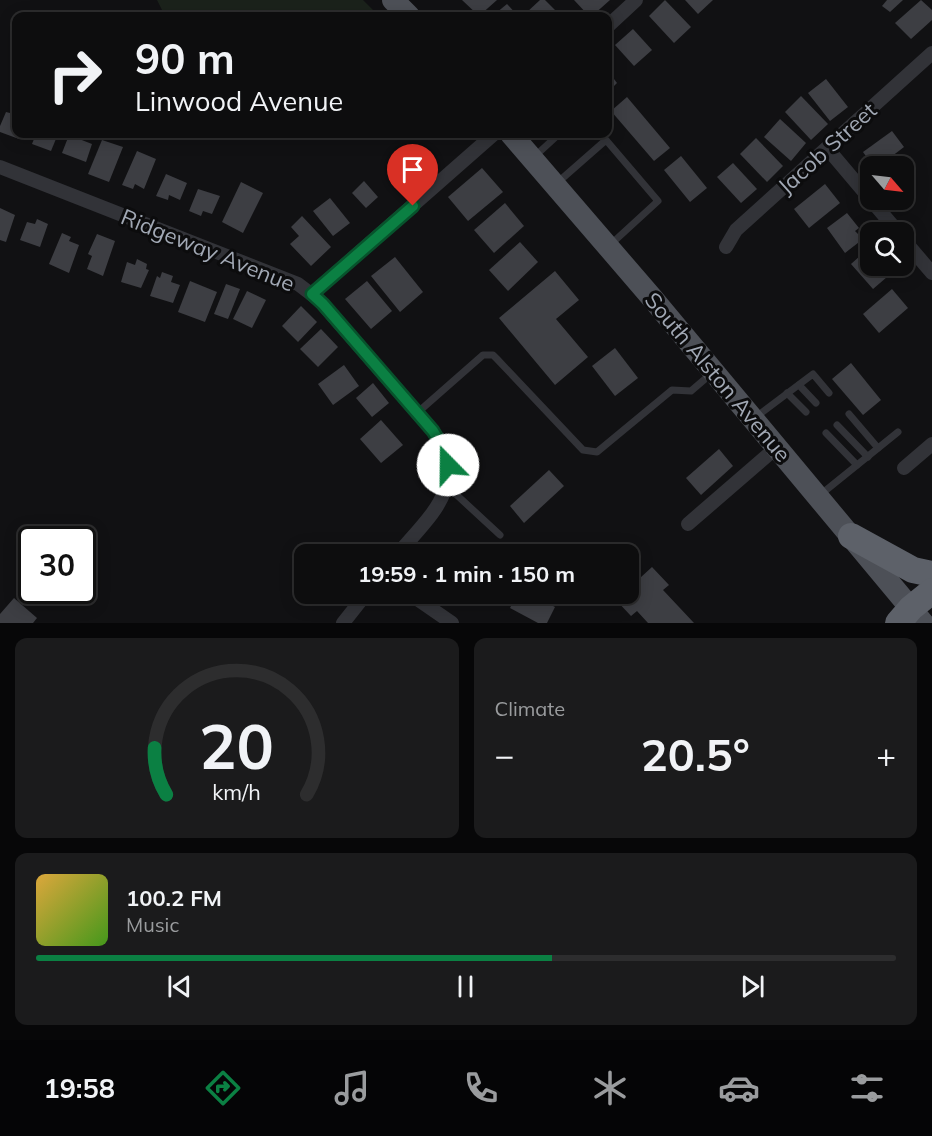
<!DOCTYPE html>
<html lang="en">
<head>
<meta charset="utf-8">
<style>
	body { margin:0; font-family:Mulish,sans-serif; background:#1b1b1c; color:#f1f3f6; height:100vh; display:flex; flex-direction:column; font-size:22px; white-space:nowrap }
	* { box-sizing:border-box; margin:0 }
	p { font-size:20px; color:#9a9c9e }
	.icon { flex:none; width:33px; height:33px; fill:none; stroke:currentColor; stroke-width:2; stroke-linecap:round; stroke-linejoin:round }
	.map { position:relative; height:623px; overflow:hidden }
	.drawer { display:flex; flex-direction:column; gap:15px; padding:15px; background:#070708; flex:1 }
	.drawer>* { flex:none }
	.top-card { position:absolute; left:12px; top:12px; width:600px; height:126px; border-radius:12px; box-shadow:0 3px 15px #0003,0 0 0 2px #2d2d2e; background:#0d0d0e; color:#f1f3f6; overflow:hidden }
	.needle { width:39px; rotate:118deg }
	.fabs { position:absolute; left:860px; top:156px; display:grid; gap:12px }
	.fabs a { display:grid; place-items:center; width:54px; height:54px; border-radius:12px; background:#0d0d0e; box-shadow:0 3px 15px #0003,0 0 0 2px #2d2d2e; font-size:30px }
	.speed { position:absolute; left:18px; top:526px; display:flex; gap:12px; font-size:30px; font-weight:700; text-align:center }
	.speed>* { display:grid; place-content:center; width:78px; height:78px; border-radius:50%; background:#0d0d0e; box-shadow:0 3px 15px #0003,0 0 0 2px #2d2d2e; line-height:1 }
	.speed .limit { border:3px solid #111; border-radius:9px; background:#fff; color:#111 }
	.pin { position:absolute; display:grid; place-items:center; width:51px; height:51px; color:#fff; margin:-62px -26px; border-radius:50% 50% 50% 0; rotate:-45deg; box-shadow:0 0 6px #0007 }
	.pin .icon { rotate:45deg }
	.me { position:absolute; width:66px; margin:-33px; rotate:338deg; stroke-linejoin:round; filter:drop-shadow(0 0 4px #0008) }
	.turn { display:flex; align-items:center; gap:21px; height:126px; padding:0 24px; font-size:27px }
	.turn .icon { width:78px; height:78px; stroke-width:2.5 }
	.turn b { display:block; font-size:42px; line-height:51px }
	.big { font-size:45px; font-weight:700; line-height:1.1 }
	.drawer .card { flex:1; display:flex; flex-direction:column; justify-content:center; gap:9px; min-width:0; padding:0 21px; border-radius:12px; background:#1b1b1c }
	.drawer .dial { align-items:center; gap:0 }
	.dial svg { height:156px; overflow:visible; fill:none; stroke:#2d2d2e; stroke-width:7; stroke-linecap:round; text-anchor:middle }
	.dial text { fill:#f1f3f6; stroke:none }
	.song { display:flex; align-items:center; gap:18px }
	.cover { width:72px; height:72px; border-radius:9px; background:linear-gradient(135deg,hsl(40 70% 55%),hsl(100 70% 35%)) }
	.played { height:6px; border-radius:3px; background:linear-gradient(90deg,#0b8043 60%,#2d2d2e 60%) }
	.keys { display:flex; justify-content:space-around; direction:ltr }
	.heat { display:flex; justify-content:space-between; align-items:center; font-size:33px; direction:ltr }
	.drawer .tiles { flex:1; display:grid; gap:15px; grid-template-columns:1fr 1fr }
	.card:last-child { grid-column:span 2 }
	.trip { position:absolute; left:294px; top:544px; width:345px; height:60px; border-radius:12px; background:#0d0d0e; box-shadow:0 3px 15px #0003,0 0 0 2px #2d2d2e; font-weight:700; line-height:60px; text-align:center }
	.tabs { display:flex; height:96px; justify-content:space-around; align-items:center; background:#050506; color:#9a9c9e }
	.tabs .icon { width:42px; height:42px }
	.tabs .selected { color:#0b8043 }
	.tabs b { font-size:27px; color:#f1f3f6 }
	.map>svg:first-child { display:block }
</style>
</head>
<body>
<div class="map">
<svg width="932" height="623" viewBox="0 0 932 623">
	<rect width="100%" height="100%" fill="#111113"/>
	<!-- green -->
	<polygon fill="#1b221b" points="157,0 363,0 379,16 165,16"/>
	<!-- building -->
	<g fill="#3d3e43">
		<polygon points="462,0 497,0 479,16"/>
		<polygon points="540,0 545,0 561,16 529,16 526,13"/>
		<polygon points="574,0 610,0 592,16 589,16"/>
		<polygon points="665,0 691,27 674,43 649,16"/>
		<polygon points="685,0 713,0 698,14"/>
		<polygon points="887,0 903,0 890,12 882,6"/>
		<polygon points="921,0 932,10 932,20 911,39 895,23"/>
		<polygon points="507,4 518,16 499,16 496,13"/>
		<polygon points="633,29 652,50 634,66 615,45"/>
		<polygon points="608,71 617,83 608,92"/>
		<polygon points="826,79 848,107 830,121 808,93"/>
		<polygon points="801,96 828,124 811,140 785,112"/>
		<polygon points="627,97 670,148 654,161 611,111"/>
		<polygon points="16,108 16,134 21,134 19,139 0,132 0,126 6,112 14,114"/>
		<polygon points="780,119 806,143 791,161 764,137"/>
		<polygon points="892,131 904,147 879,166 873,166 863,152"/>
		<polygon points="36,134 58,134 51,151 32,144"/>
		<polygon points="69,135 92,144 86,162 62,153"/>
		<polygon points="756,138 783,166 767,182 740,154"/>
		<polygon points="102,140 123,147 109,182 88,174"/>
		<polygon points="137,151 156,159 144,189 135,184 133,189 122,185"/>
		<polygon points="681,156 707,188 690,202 664,170"/>
		<polygon points="733,163 757,189 741,203 717,177"/>
		<polygon points="482,168 503,192 468,221 448,197"/>
		<polygon points="903,168 916,184 903,195"/>
		<polygon points="166,174 187,183 180,200 169,195 168,200 156,196"/>
		<polygon points="364,181 378,197 366,208 352,193"/>
		<polygon points="241,182 263,193 243,233 222,222"/>
		<polygon points="825,184 840,203 809,228 794,209"/>
		<polygon points="198,189 220,196 212,214 203,211 201,216 189,211"/>
		<polygon points="330,198 350,223 333,236 313,211"/>
		<polygon points="505,203 524,226 494,253 474,230"/>
		<polygon points="0,208 15,215 6,242 0,240"/>
		<polygon points="847,213 859,228 855,231 863,239 845,253 827,228"/>
		<polygon points="302,216 331,247 311,266 290,244 299,236 291,227"/>
		<polygon points="37,219 48,224 40,247 20,240 27,222 35,224"/>
		<polygon points="62,233 71,237 69,241 79,245 69,273 49,264"/>
		<polygon points="97,234 115,241 103,276 87,269 92,256 88,254"/>
		<polygon points="520,242 538,262 508,291 489,270"/>
		<polygon points="870,247 870,266 889,266 894,271 873,289 851,264"/>
		<polygon points="395,257 423,292 400,312 371,276"/>
		<polygon points="137,259 147,264 146,269 149,270 141,288 121,282 127,262 135,265"/>
		<polygon points="555,271 579,300 556,319 588,357 555,385 499,318"/>
		<polygon points="162,272 173,276 171,282 180,285 173,303 150,296 157,276 160,278"/>
		<polygon points="190,281 217,292 205,322 178,312"/>
		<polygon points="367,281 392,311 371,329 345,299"/>
		<polygon points="226,284 240,289 228,319 214,314"/>
		<polygon points="892,289 908,308 879,333 863,314"/>
		<polygon points="247,291 266,300 252,328 233,319"/>
		<polygon points="301,306 317,322 298,342 282,326"/>
		<polygon points="321,329 338,347 318,367 300,349"/>
		<polygon points="615,348 638,378 615,396 592,366"/>
		<polygon points="851,363 881,400 863,415 832,379"/>
		<polygon points="344,365 359,386 333,405 318,384"/>
		<polygon points="373,383 389,403 372,417 356,398"/>
		<polygon points="381,420 403,445 381,463 360,439"/>
		<polygon points="719,449 733,466 701,495 686,478"/>
		<polygon points="549,470 564,486 524,523 510,506"/>
		<polygon points="459,545 474,555 452,555"/>
		<polygon points="652,567 669,585 663,590 694,623 648,623 637,611 631,616 616,600 623,594 628,594 628,589"/>
		<polygon points="493,594 513,594 509,603"/>
		<polygon points="517,594 531,594 555,607 547,623 538,623 510,608"/>
		<polygon points="14,598 37,618 33,623 0,623 0,614"/>
	</g>
	<g fill="none" stroke-linecap="round" stroke-linejoin="round">
		<!-- lane -->
		<g stroke="#323338" stroke-width="7">
			<polyline points="534,157 559,134"/>
			<polyline points="557,183 606,140 658,201 610,245"/>
			<polyline points="799,385 816,403"/>
			<polyline points="787,393 806,412"/>
			<polyline points="417,413 483,355 493,355 497,359 583,450 597,452 672,390 691,391 712,373"/>
			<polyline points="849,414 878,448"/>
			<polyline points="756,417 813,374 829,393"/>
			<polyline points="837,425 868,457"/>
			<polyline points="826,433 857,465"/>
			<polyline points="447,486 500,535"/>
			<polyline points="820,495 898,432"/>
		</g>
		<!-- street -->
		<g stroke="#323338" stroke-width="14">
			<polyline points="608,26 636,0"/>
			<polyline points="827,148 898,232"/>
			<path d="M0,167L298,284L319,300L433,431C468,487 433,512 397,555"/>
			<polyline points="903,239 932,273"/>
			<polyline points="726,247 736,230 932,53"/>
			<polyline points="312,294 494,134"/>
			<polyline points="904,468 932,444"/>
			<polyline points="688,524 777,447"/>
			<polyline points="410,594 452,623"/>
			<polyline points="343,623 366,594"/>
		</g>
		<!-- primary -->
		<g stroke="#4d5057" stroke-width="22">
			<polyline points="393,0 409,16"/>
			<polyline points="511,134 653,299 923,623"/>
		</g>
		<!-- highway -->
		<g stroke="#5d6169" stroke-width="26">
			<polyline points="851,536 913,570 932,574"/>
			<polyline points="898,623 911,608 932,591"/>
		</g>
	</g>
	<g fill="none" stroke-linecap="round" stroke-linejoin="round">
		<defs>
			<polyline id="route" points="413,206 312,294 323,304 433,431 442,446 448,465"/>
		</defs>
		<!-- route casing -->
		<use href="#route" stroke="#07532c" stroke-width="15"/>
		<!-- route -->
		<use href="#route" stroke="#0b8043" stroke-width="10"/>
	</g>
	<g text-anchor="middle" dominant-baseline="central" stroke-width="6" stroke-linejoin="round" paint-order="stroke">
		<!-- street labels -->
		<g font-size="22" fill="#a1a8b4" stroke="#0c0c0d">
			<text transform="translate(827 148) rotate(-42)">Jacob Street</text>
			<text transform="translate(208 250) rotate(22)">Ridgeway Avenue</text>
			<text transform="translate(718 377) rotate(50)">South Alston Avenue</text>
		</g>
	</g>
</svg>
<div class="fabs">
<a><svg class="needle" viewBox="-14 -14 28 28"><path d="M0-13l5 13h-10z" fill="#e53935"/><path d="M0 13l5-13h-10z" fill="#9a9c9e"/></svg></a>
<a><svg class="icon" aria-label="search" viewBox="0 0 24 24"><circle cx="10" cy="10" r="6"/><path d="M15 15l6 6"/></svg></a>
</div>
<div class="speed"><div class="limit">30</div></div>
<div class="pin" style="left:413px;top:206px;background:#d93025"><svg class="icon" aria-label="arrive" viewBox="0 0 24 24"><path d="M6 21V4h12l-3 4 3 4H6"/></svg></div>
<svg class="me" style="left:448px;top:465px" viewBox="-20 -20 40 40"><circle r="19" fill="#fff"/><path d="M0-13L10 11 0 6-10 11z" fill="#0b8043"/></svg>
<div class="trip">19:59 · 1 min · 150 m</div>
<div class="top-card">
<div class="turn"><svg class="icon" aria-label="right" viewBox="0 0 24 24"><path d="M7 20v-9h11M14 6l5 5-5 5"/></svg><div><b>90 m</b>Linwood Avenue</div></div>
</div>
</div>
<section class="drawer">
<div class="tiles">
<div class="card dial"><svg viewBox="0 0 100 80">
<path d="M14 69A42 42 0 1 1 86 69"/>
<path d="M14 69A42 42 0 0 1 8 45" stroke="#0b8043"/>
<text x="50" y="56" font-size="32" font-weight="700">20</text>
<text x="50" y="72" font-size="11">km/h</text>
</svg></div>
<div class="card"><p>Climate</p>
<div class="heat"><a>−</a><b class="big">20.5°</b><a>+</a></div>
</div>
<div class="card">
<div class="song"><i class="cover"></i><div><b>100.2 FM</b><p>Music</p></div></div>
<div class="played"></div>
<div class="keys"><svg class="icon" aria-label="previous" viewBox="0 0 24 24"><path d="M18 5L8 12l10 7zM5 5v14"/></svg><svg class="icon" aria-label="pause" viewBox="0 0 24 24"><path d="M8 5v14M16 5v14"/></svg><svg class="icon" aria-label="next" viewBox="0 0 24 24"><path d="M6 5l10 7-10 7zM19 5v14"/></svg></div>
</div>
</div>
</section>
<nav class="tabs">
<b>19:58</b>
<svg class="icon selected" aria-label="directions" viewBox="0 0 24 24"><path d="M12 3l9 9-9 9-9-9zM9 14v-3h6M13 9l2 2-2 2"/></svg>
<svg class="icon" aria-label="music" viewBox="0 0 24 24"><path d="M9 18V5l10-2v13"/><circle cx="6" cy="18" r="3"/><circle cx="16" cy="16" r="3"/></svg>
<svg class="icon" aria-label="phone" viewBox="0 0 24 24"><path d="M5 4h4l2 5-3 2q2 4 5 5l2-3 5 2v4C11 20 4 13 5 4z"/></svg>
<svg class="icon" aria-label="climate" viewBox="0 0 24 24"><path d="M12 3v18M4 7l16 10M4 17L20 7"/></svg>
<svg class="icon" aria-label="car" viewBox="0 0 24 24"><path d="M5 17H2v-5l4-1 3-4h7l3 4 3 1v5h-3M9 17h6M6 11h13"/><circle cx="7" cy="17" r="2"/><circle cx="17" cy="17" r="2"/></svg>
<svg class="icon" aria-label="filters" viewBox="0 0 24 24"><path d="M4 7h16M4 17h16"/><circle cx="9" cy="7" r="2"/><circle cx="15" cy="17" r="2"/></svg>
</nav>
</body>
</html>
